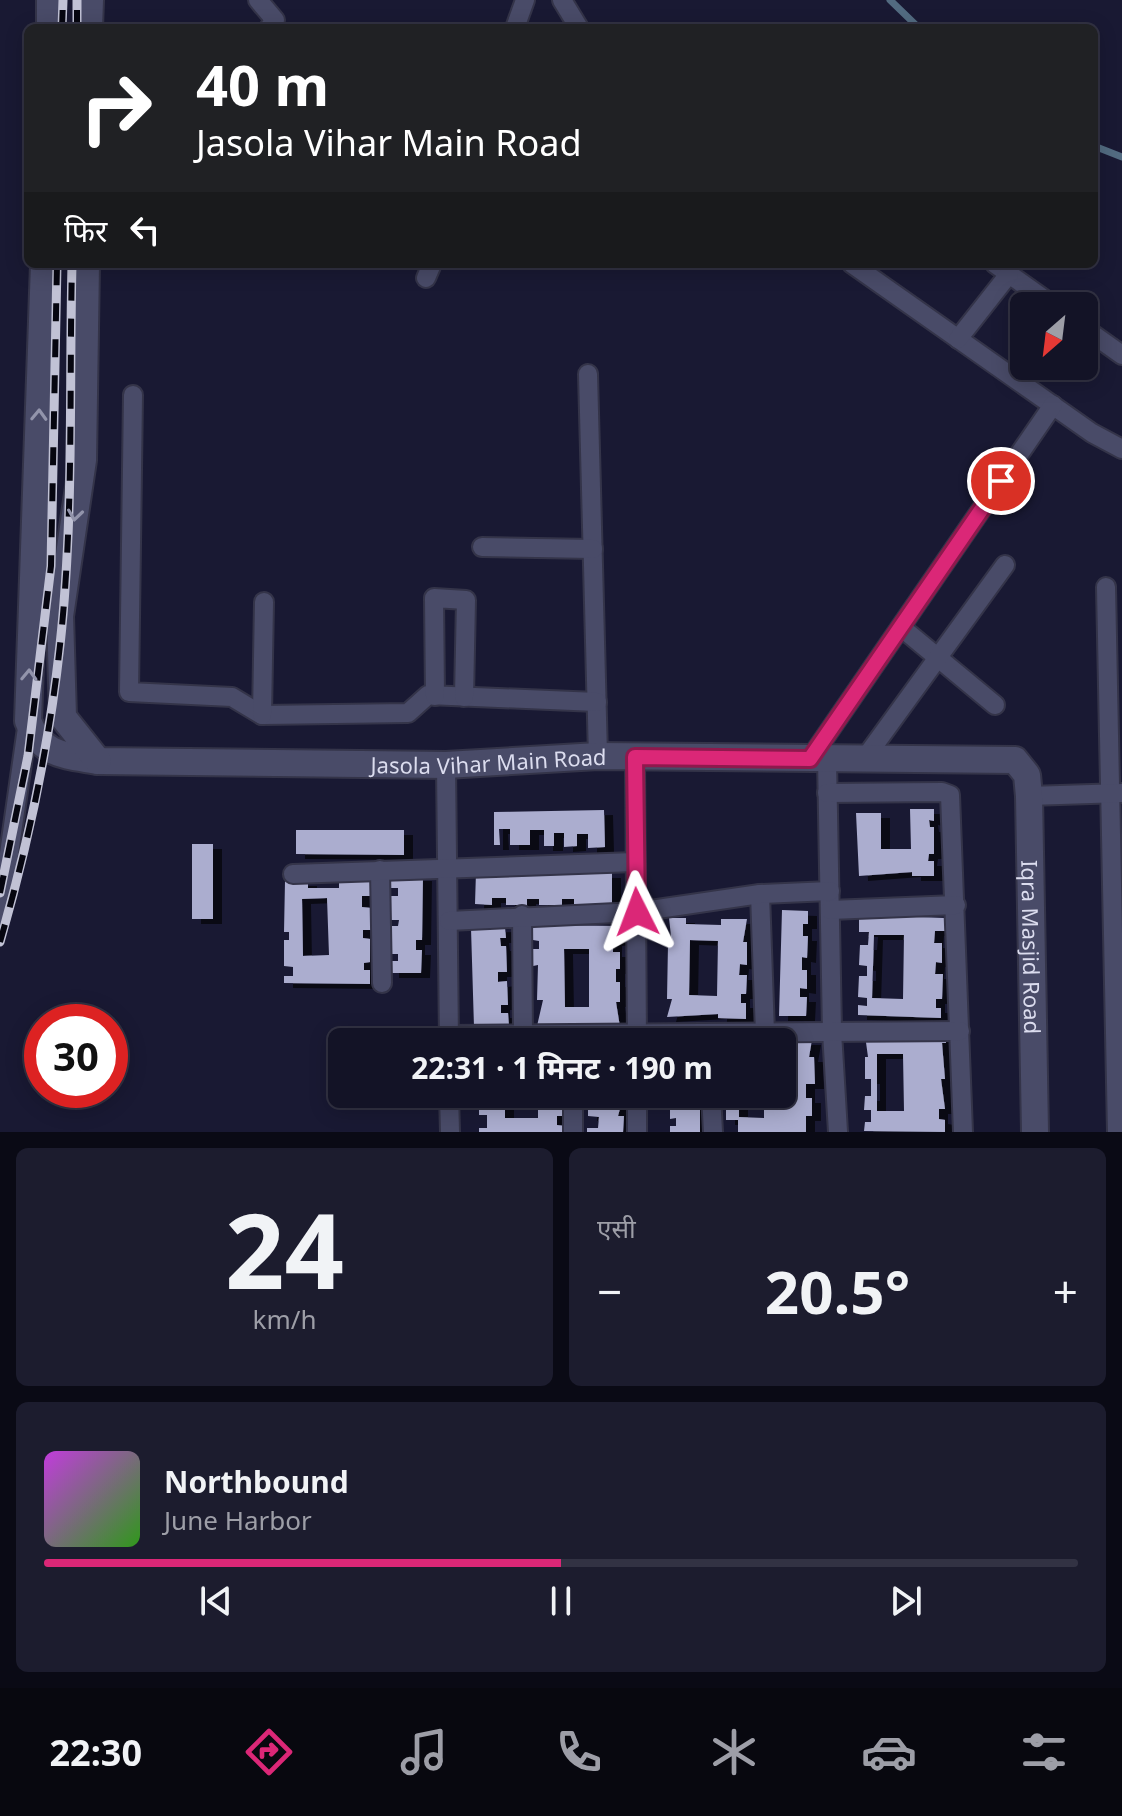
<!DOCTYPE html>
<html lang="hi">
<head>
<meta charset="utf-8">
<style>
	body { margin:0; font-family:"Noto Sans","Noto Sans Devanagari",sans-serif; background:#1c1c2e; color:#f1f3f6; height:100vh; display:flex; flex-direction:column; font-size:30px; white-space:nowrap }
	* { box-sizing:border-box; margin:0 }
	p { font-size:26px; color:#9d9ea7 }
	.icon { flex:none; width:44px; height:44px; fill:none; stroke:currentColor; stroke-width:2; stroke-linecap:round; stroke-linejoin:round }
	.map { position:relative; height:1132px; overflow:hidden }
	.details { display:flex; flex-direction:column; gap:16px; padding:16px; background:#0a0a15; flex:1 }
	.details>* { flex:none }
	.top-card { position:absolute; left:24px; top:24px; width:1074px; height:244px; border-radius:12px; box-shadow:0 4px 20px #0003,0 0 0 2px #323243; background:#202124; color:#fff; overflow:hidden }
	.needle { width:52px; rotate:208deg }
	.controls { position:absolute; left:1010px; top:292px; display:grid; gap:16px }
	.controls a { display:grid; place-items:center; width:88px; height:88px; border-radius:12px; background:#131326; box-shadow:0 4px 20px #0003,0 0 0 2px #323243; font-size:40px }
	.speed { position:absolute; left:24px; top:1004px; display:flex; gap:16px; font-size:40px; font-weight:700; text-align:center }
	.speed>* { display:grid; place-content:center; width:104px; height:104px; border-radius:50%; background:#131326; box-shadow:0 4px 20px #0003,0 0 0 2px #323243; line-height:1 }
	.speed .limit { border:12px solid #d22; background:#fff; color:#111 }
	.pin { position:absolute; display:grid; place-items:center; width:68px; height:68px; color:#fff; margin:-34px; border:4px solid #fff; border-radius:50%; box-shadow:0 2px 8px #0007 }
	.me { position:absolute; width:88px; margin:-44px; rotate:357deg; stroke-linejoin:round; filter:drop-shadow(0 0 6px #0008) }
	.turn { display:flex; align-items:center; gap:28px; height:168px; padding:0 40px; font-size:36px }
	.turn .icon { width:104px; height:104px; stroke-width:2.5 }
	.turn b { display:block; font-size:56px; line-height:68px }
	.then { display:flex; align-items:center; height:76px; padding:0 40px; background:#0003; gap:16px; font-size:30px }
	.big { font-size:60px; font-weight:700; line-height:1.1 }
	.details .tile { flex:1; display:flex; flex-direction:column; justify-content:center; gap:12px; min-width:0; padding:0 28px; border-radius:12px; background:#1c1c2e }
	.details .dial { align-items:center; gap:0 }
	.dial b { font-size:104px; line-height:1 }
	.song { display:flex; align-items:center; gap:24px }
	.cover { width:96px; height:96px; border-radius:12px; background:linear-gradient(135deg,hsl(290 70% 55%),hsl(110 70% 35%)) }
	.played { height:8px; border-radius:4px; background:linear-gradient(90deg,#db2777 50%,#323243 50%) }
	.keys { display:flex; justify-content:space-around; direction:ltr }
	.heat { display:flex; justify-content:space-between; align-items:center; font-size:44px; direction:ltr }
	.details .tiles { flex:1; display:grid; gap:16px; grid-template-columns:1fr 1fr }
	.tile:last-child { grid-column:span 2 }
	.trip { position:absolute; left:328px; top:1028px; width:468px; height:80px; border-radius:12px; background:#131326; box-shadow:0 4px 20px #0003,0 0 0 2px #323243; font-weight:700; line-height:80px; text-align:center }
	.tab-bar { display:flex; height:128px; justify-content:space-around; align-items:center; background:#08080f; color:#9d9ea7 }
	.tab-bar .icon { width:56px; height:56px }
	.tab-bar .active { color:#db2777 }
	.tab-bar b { font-size:36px; color:#f1f3f6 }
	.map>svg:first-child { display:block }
</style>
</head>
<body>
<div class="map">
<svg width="1122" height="1132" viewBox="0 0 1122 1132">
	<defs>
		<filter id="shadow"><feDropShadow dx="9" dy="5" stdDeviation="0" flood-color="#0009"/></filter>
	</defs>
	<rect width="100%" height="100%" fill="#191933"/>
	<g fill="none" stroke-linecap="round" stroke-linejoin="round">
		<!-- stream -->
		<g stroke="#526b81" stroke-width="7">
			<polyline points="890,0 919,28"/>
			<polyline points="1094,146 1122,157"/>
		</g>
	</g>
	<!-- building -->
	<g fill="#abadcf" fill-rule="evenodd" filter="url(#shadow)">
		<polygon points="910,809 934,809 934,821 929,820 930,827 934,827 934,854 929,854 928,861 934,861 934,876 912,876 912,872 859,876 856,813 881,813 881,849 911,849"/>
		<polygon points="604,810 605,847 588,848 588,834 577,834 577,846 564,847 564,833 554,833 554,846 544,846 544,830 530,830 530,845 510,845 510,829 499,829 500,845 494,845 494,812"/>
		<polygon points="296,830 404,830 404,855 296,854"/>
		<rect x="192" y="844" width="21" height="75"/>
		<polygon points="476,872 612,873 612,906 574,906 574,899 562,899 562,905 539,905 539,899 527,899 527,905 506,905 506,898 492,898 492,905 475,904"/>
		<polygon points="389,875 423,876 422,940 416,940 416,950 422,950 421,973 390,973 390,961 398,961 398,954 390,954 390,926 398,926 399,920 390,920 390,896 398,896 398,888 389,888"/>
		<path d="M285,881H308V888H339V882H371V896H362V907L371,908V930H363V938L370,939V962L364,963V970H370V984L284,983V976H293V967L284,966V940H289V932H284ZM327,898L329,955L303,956L302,899Z"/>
		<polygon points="782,910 808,911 808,924 803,924 803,936 808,936 807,958 802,957 802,970 807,970 807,989 800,988 800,997 807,997 806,1016 779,1016"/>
		<path d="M859,915L945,918V931H935L934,943H942V963L936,962L935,974H943L942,999H936V1008H941V1018L858,1015V1005L867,1006V998L858,997L859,976H867V966L859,965L860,945H868L869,932H859ZM874,935H904L903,999L872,998Z"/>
		<path d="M669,918H686V924L721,925V919H747L743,942H747V965L740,964L739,975H747L746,994H741V1003H746V1019L718,1018V1014L667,1017L672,999H667L668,944L672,945ZM690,940L718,941L717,996L689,995Z"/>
		<path d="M533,925L621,926L620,940L613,941V952H620V969H616V982H620V1002H616L620,1027L537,1026L543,1000H537L538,965L533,966V949H539V941L533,940ZM564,949H589V1007H565Z"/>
		<polygon points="505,927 506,938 500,938 501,946 506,946 507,972 498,972 498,982 507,981 508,1005 501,1005 501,1013 508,1013 509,1026 474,1027 471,928"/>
		<path d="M865,1035L946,1036V1043H942L945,1079H941L945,1109H939V1119L945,1120V1132L864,1131L865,1122H871V1110H864L865,1096H871V1079H865V1057H868ZM877,1054H903L904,1111H877Z"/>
		<polygon points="782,1040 812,1040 809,1057 814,1057 815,1084 806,1084 806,1098 812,1098 812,1116 806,1116 806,1132 738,1132 738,1120 726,1120 726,1099 739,1100 739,1117 764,1118 764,1094 782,1094"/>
		<polygon points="505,1094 505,1118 538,1118 538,1094 565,1095 564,1116 557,1116 557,1125 565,1126 564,1132 479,1132 479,1128 487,1128 487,1115 479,1115 479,1095"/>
		<polygon points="588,1094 624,1094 618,1116 624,1116 623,1132 587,1132 587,1128 598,1128 599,1117 588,1116"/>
		<polygon points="700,1094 700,1132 670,1132 670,1126 676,1126 676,1118 670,1119 670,1096"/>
	</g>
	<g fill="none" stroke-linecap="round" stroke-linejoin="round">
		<defs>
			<g id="street">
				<polyline points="258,0 275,20 269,28"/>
				<polyline points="562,0 579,28"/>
				<polyline points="515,28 525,0"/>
				<polyline points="852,264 1092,433 1122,449"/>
				<polyline points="995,264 1054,306"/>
				<polyline points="426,278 432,264"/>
				<polyline points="1084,328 1122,355"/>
				<polyline points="958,339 1009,274"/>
				<polyline points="588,374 598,756"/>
				<polyline points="133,395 129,692 232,697 262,715 408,713 428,695 597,702"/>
				<polyline points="482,547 593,549"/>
				<polyline points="1106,587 1117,1132"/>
				<polyline points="902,628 995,705"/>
				<polyline points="435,696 434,598 466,600 464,697"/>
				<polyline points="262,715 264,602"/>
				<polyline points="635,757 637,1042"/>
				<polyline points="865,758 1005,565"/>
				<polyline points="810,759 1053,405"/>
				<polyline points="827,759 832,1032 838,1132"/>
				<polyline points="446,765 449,1042"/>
				<polyline points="827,793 942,792 950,795 963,1132"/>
				<polyline points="1029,796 1122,793"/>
				<polyline points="380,870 382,983"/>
				<polyline points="293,874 635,862"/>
				<polyline points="760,894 765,1033"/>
				<polyline points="830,910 956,905"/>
				<polyline points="522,915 523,1035"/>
				<polyline points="0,917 28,721"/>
				<polyline points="449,921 637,912 760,894 830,891"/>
				<polyline points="449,1035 960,1031"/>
				<polyline points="449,1094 450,1132"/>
				<polyline points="711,1094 713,1132"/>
				<polyline points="573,1132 573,1094"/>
				<polyline points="637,1132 637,1094"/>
			</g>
			<g id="secondary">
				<polyline points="50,28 50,0"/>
				<polyline points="89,28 90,0"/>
				<path id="s1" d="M44,264L28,721C42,756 64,755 98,761L446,765L598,756L1015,760L1027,775L1029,796L1035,1132"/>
				<polyline points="86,264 83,460 60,616 63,717 98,761"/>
			</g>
		</defs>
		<!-- street casing -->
		<use href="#street" stroke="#343449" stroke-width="22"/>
		<!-- secondary casing -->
		<use href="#secondary" stroke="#343449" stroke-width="30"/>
		<!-- street -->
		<use href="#street" stroke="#494b68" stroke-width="18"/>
		<!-- secondary -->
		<use href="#secondary" stroke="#494b68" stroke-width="26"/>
		<defs>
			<g id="rail">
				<polyline points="62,28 63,0"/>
				<polyline points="77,28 77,0"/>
				<polyline points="0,893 28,756 51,566 57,264"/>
				<path d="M0,942C28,845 49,746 60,645C74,519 69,390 72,264"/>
			</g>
		</defs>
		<!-- rail casing -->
		<use href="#rail" stroke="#c1c2d5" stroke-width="9"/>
		<!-- rail -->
		<use href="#rail" stroke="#060610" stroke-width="6" stroke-dasharray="18" stroke-linecap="butt"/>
	</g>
	<!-- one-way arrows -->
	<defs><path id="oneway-chevron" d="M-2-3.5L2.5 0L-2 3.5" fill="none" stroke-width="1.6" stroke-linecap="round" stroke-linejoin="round" transform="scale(2)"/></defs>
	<g stroke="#9294ab">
		<use href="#oneway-chevron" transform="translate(39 415) rotate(-88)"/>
		<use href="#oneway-chevron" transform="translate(75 515) rotate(98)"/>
		<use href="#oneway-chevron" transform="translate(29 675) rotate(-88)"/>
	</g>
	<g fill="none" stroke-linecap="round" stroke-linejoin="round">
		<defs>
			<polyline id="route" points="637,912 635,757 810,759 1001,481"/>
		</defs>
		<!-- route casing -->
		<use href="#route" stroke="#8e194d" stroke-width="20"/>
		<!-- route -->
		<use href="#route" stroke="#db2777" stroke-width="14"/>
	</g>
	<g text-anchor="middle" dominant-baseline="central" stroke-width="8" stroke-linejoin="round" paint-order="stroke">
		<!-- street labels -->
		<g font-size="22" fill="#dbdcee" stroke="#060610">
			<text stroke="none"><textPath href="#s1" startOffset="934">Jasola Vihar Main Road</textPath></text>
			<text stroke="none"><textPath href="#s1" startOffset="1652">Iqra Masjid Road</textPath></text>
		</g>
	</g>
</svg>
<div class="controls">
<a><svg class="needle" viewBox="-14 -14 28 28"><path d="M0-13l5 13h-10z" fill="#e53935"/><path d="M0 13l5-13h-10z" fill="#9d9ea7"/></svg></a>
</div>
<div class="speed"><div class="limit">30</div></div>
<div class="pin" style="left:1001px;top:481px;background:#d93025"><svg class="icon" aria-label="arrive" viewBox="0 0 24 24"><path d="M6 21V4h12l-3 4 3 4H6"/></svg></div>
<svg class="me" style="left:637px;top:912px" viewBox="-20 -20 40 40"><path d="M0-17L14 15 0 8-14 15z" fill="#db2777" stroke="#fff" stroke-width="4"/></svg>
<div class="trip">22:31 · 1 मिनट · 190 m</div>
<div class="top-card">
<div class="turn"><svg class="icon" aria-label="right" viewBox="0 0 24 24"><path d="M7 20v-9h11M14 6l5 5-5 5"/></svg><div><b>40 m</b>Jasola Vihar Main Road</div></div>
<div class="then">फिर<svg class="icon" aria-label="left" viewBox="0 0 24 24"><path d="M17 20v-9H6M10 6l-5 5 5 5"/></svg></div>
</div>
</div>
<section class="details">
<div class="tiles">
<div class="tile dial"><b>24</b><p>km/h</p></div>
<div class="tile"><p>एसी</p>
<div class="heat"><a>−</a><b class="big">20.5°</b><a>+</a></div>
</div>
<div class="tile">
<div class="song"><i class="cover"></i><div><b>Northbound</b><p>June Harbor</p></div></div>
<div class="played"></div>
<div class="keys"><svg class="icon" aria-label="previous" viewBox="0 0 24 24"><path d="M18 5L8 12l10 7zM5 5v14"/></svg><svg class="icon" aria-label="pause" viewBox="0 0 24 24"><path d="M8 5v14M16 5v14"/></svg><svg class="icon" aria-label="next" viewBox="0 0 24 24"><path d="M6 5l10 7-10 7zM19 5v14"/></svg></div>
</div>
</div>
</section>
<nav class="tab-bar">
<b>22:30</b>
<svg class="icon active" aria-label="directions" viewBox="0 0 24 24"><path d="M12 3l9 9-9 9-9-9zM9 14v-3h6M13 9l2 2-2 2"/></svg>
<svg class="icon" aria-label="music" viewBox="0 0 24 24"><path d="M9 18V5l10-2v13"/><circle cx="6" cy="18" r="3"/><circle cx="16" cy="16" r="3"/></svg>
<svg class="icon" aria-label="phone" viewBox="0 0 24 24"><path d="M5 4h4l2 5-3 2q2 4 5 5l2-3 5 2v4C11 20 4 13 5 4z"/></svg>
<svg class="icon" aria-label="climate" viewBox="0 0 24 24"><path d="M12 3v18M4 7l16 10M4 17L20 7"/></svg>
<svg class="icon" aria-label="car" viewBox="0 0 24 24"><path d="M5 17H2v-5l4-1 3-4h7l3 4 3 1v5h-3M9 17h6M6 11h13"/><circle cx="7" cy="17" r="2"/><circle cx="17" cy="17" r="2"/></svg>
<svg class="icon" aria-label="filters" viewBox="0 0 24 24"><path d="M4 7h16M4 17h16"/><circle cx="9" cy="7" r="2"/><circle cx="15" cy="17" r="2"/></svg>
</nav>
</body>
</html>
